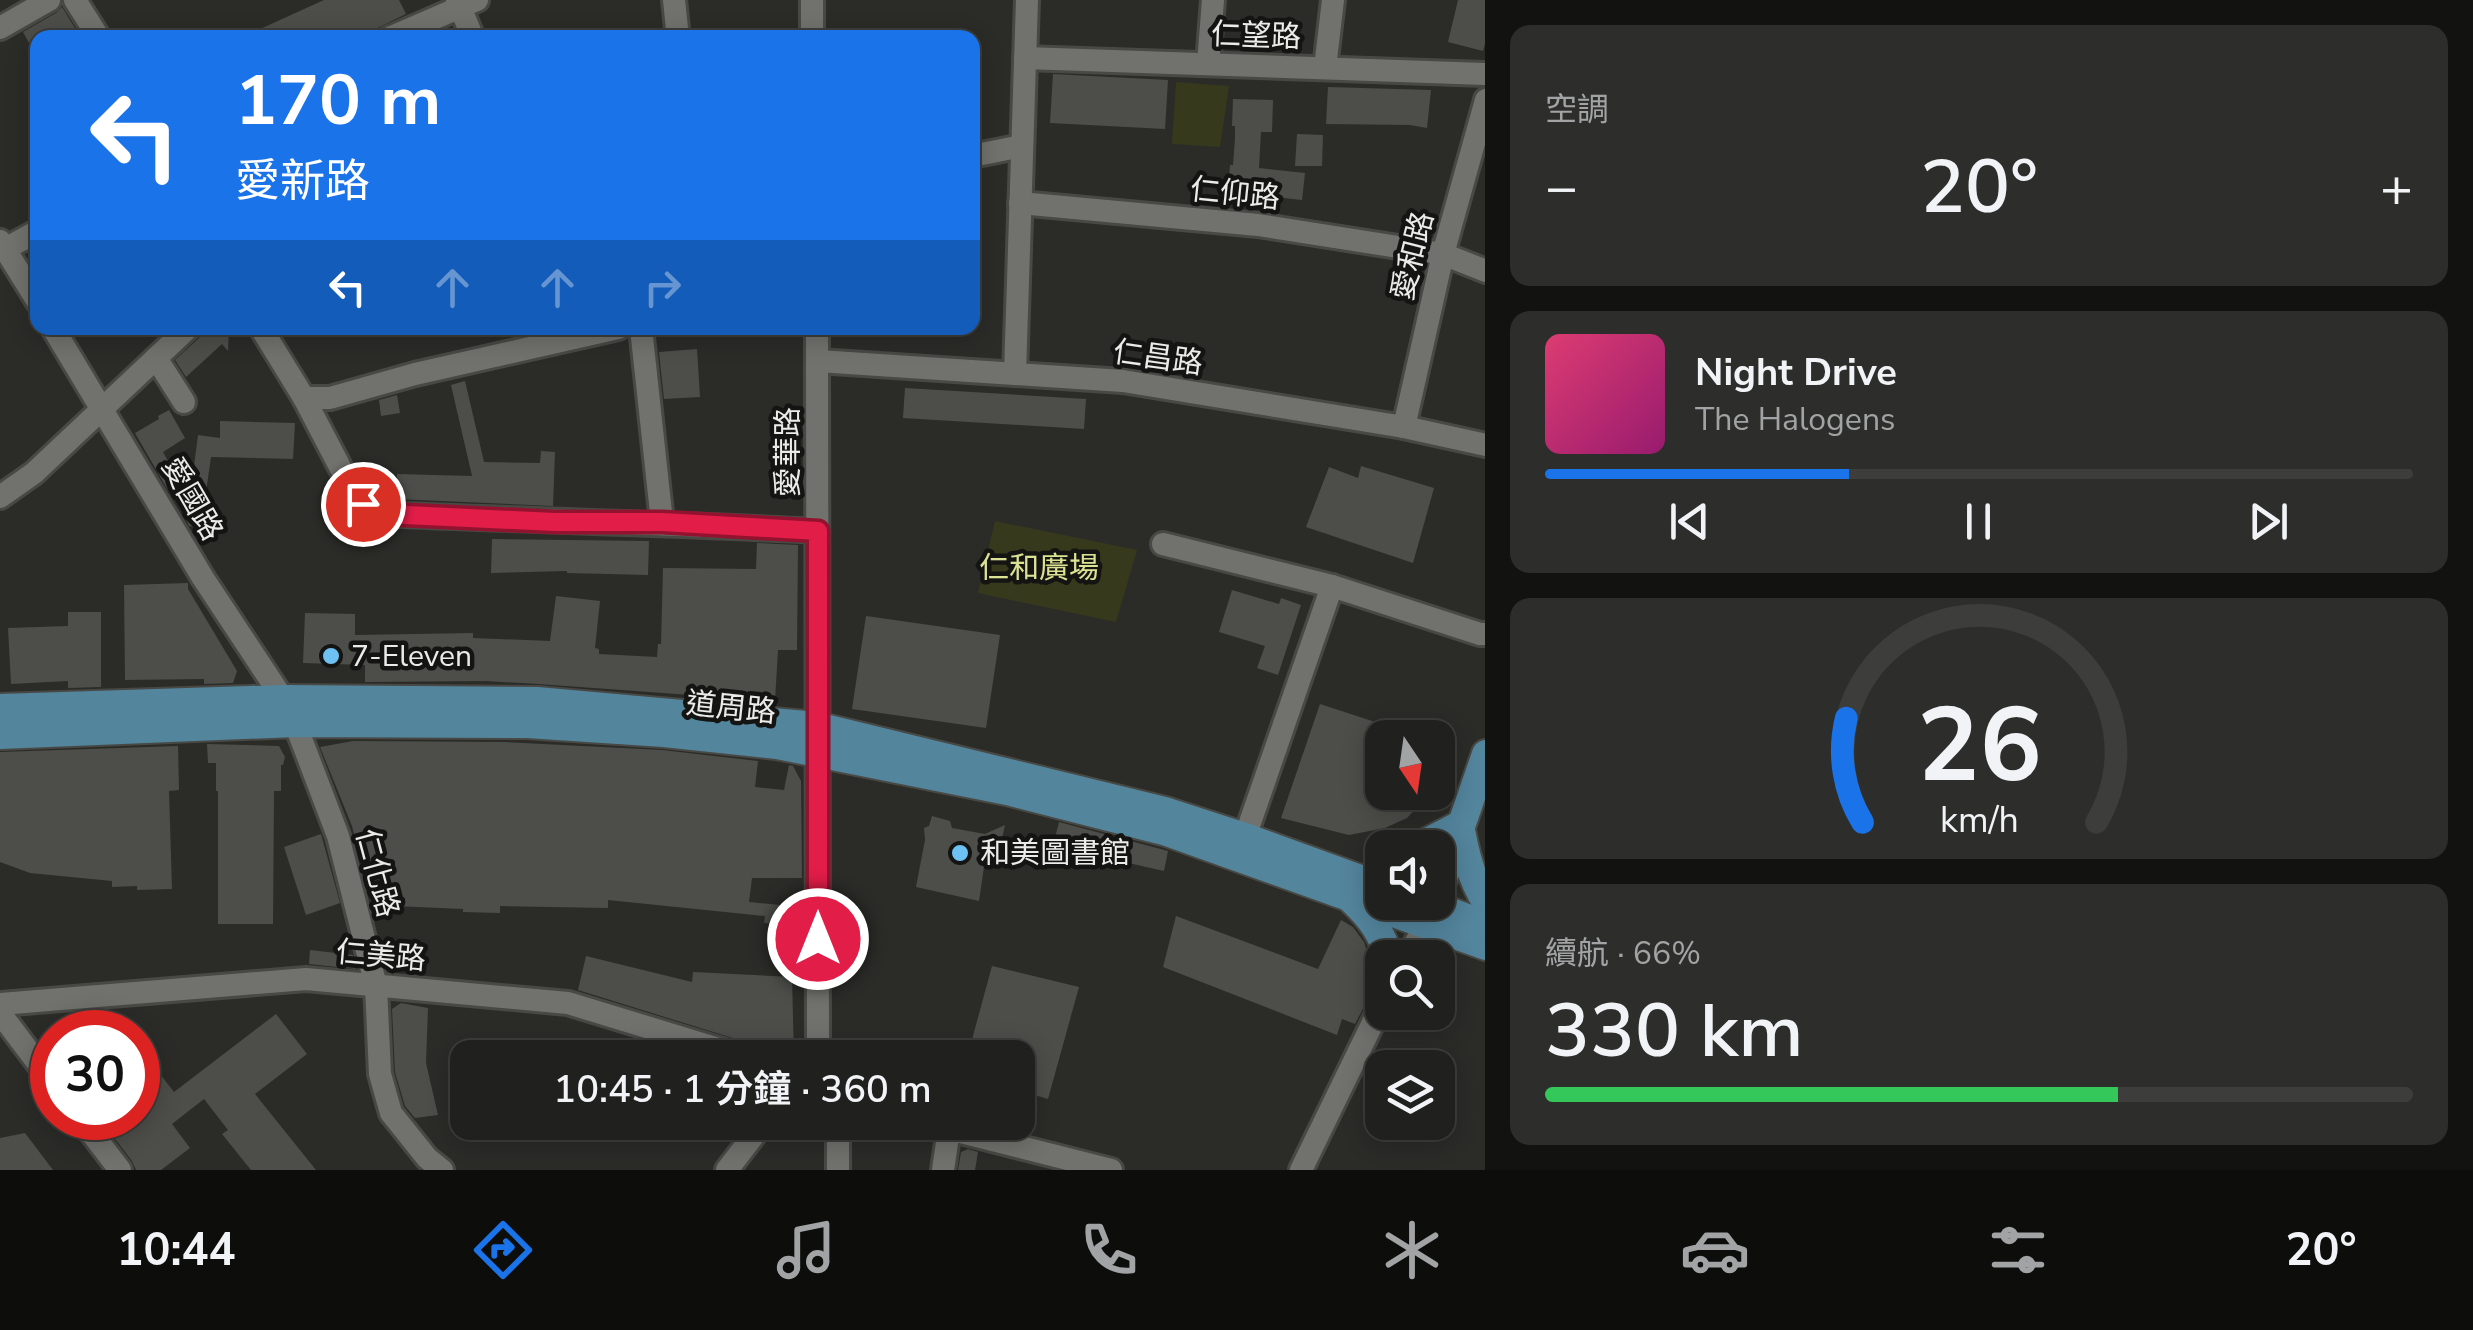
<!DOCTYPE html>
<html lang="zh-TW">
<head>
<meta charset="utf-8">
<style>
	body { margin:0; font-family:"Nunito Sans","Noto Sans TC",sans-serif; background:#2d2e2b; color:#f1f3f6; height:100vh; display:flex; flex-direction:column; font-size:38px; white-space:nowrap }
	* { box-sizing:border-box; margin:0 }
	p { font-size:32px; color:#a2a3a4 }
	.icon { flex:none; width:55px; height:55px; fill:none; stroke:currentColor; stroke-width:2; stroke-linecap:round; stroke-linejoin:round }
	.map { position:relative; flex:1; overflow:hidden }
	.details { display:flex; flex-direction:column; gap:25px; padding:25px; background:#121210; width:988px }
	.details>* { flex:none }
	.banner { position:absolute; left:30px; top:30px; width:950px; height:305px; border-radius:20px; box-shadow:0 5px 25px #0003,0 0 0 2px #3d3e3c; background:#1a73e8; color:#fff; overflow:hidden }
	.needle { width:65px; rotate:167deg }
	.tools { position:absolute; left:1365px; top:720px; display:grid; gap:20px }
	.tools a { display:grid; place-items:center; width:90px; height:90px; border-radius:20px; background:#20211e; box-shadow:0 5px 25px #0003,0 0 0 2px #3d3e3c; font-size:50px }
	.speed { position:absolute; left:30px; top:1010px; display:flex; gap:20px; font-size:50px; font-weight:700; text-align:center }
	.speed>* { display:grid; place-content:center; width:130px; height:130px; border-radius:50%; background:#20211e; box-shadow:0 5px 25px #0003,0 0 0 2px #3d3e3c; line-height:1 }
	.speed .limit { border:15px solid #d22; background:#fff; color:#111 }
	.pin { position:absolute; display:grid; place-items:center; width:85px; height:85px; color:#fff; margin:-42px; border:5px solid #fff; border-radius:50%; box-shadow:0 2px 10px #0007 }
	.me { position:absolute; width:110px; margin:-55px; rotate:0deg; stroke-linejoin:round; filter:drop-shadow(0 0 8px #0008) }
	.turn { display:flex; align-items:center; gap:35px; height:210px; padding:0 40px; font-size:45px }
	.turn .icon { width:130px; height:130px; stroke-width:2.5 }
	.turn b { display:block; font-size:70px; line-height:85px }
	.lanes { display:flex; align-items:center; height:95px; padding:0 40px; background:#0003; justify-content:center; gap:50px; direction:ltr }
	.lanes .off { opacity:.35 }
	.big { font-size:75px; font-weight:600; line-height:1.1 }
	.details .tile { flex:1; display:flex; flex-direction:column; justify-content:center; gap:15px; min-width:0; padding:0 35px; border-radius:20px; background:#2d2e2b }
	.details .dial { align-items:center; gap:0 }
	.dial svg { height:260px; overflow:visible; fill:none; stroke:#3d3e3c; stroke-width:7; stroke-linecap:round; text-anchor:middle }
	.dial text { fill:#f1f3f6; stroke:none }
	.song { display:flex; align-items:center; gap:30px }
	.cover { width:120px; height:120px; border-radius:15px; background:linear-gradient(135deg,hsl(340 70% 55%),hsl(320 70% 35%)) }
	.played { height:10px; border-radius:5px; background:linear-gradient(90deg,#1a73e8 35%,#3d3e3c 35%) }
	.keys { display:flex; justify-content:space-around; direction:ltr }
	.heat { display:flex; justify-content:space-between; align-items:center; font-size:55px; direction:ltr }
	.charge { height:15px; border-radius:8px; background:linear-gradient(90deg,#34c759 66%,#3d3e3c 0) }
	.trip { position:absolute; left:450px; top:1040px; width:585px; height:100px; border-radius:20px; background:#20211e; box-shadow:0 5px 25px #0003,0 0 0 2px #3d3e3c; font-weight:600; line-height:100px; text-align:center }
	.dock { display:flex; height:160px; justify-content:space-around; align-items:center; background:#0d0d0c; color:#a2a3a4 }
	.dock .icon { width:70px; height:70px }
	.dock .current { color:#1a73e8 }
	.dock b { font-size:45px; color:#f1f3f6 }
	main { display:flex; flex:1; min-height:0 }
	.map>svg:first-child { display:block }
</style>
</head>
<body>
<main>
<div class="map">
<svg width="1486" height="1170" viewBox="0 0 1486 1170">
	<rect width="100%" height="100%" fill="#2b2c28"/>
	<!-- green -->
	<g fill="#37391c">
		<polygon points="1176,82 1229,86 1220,147 1172,144"/>
		<polygon points="995,521 1137,550 1116,622 978,593"/>
	</g>
	<!-- building -->
	<g fill="#4d4e49">
		<polygon points="324,0 399,0 406,14 357,38 240,38"/>
		<polygon points="1458,0 1486,0 1486,40 1483,51 1448,42"/>
		<polygon points="62,7 81,38 38,38 38,59 23,32 56,13"/>
		<polygon points="1053,74 1168,80 1165,129 1050,123"/>
		<polygon points="1328,87 1431,90 1427,128 1410,125 1326,124"/>
		<polygon points="1233,99 1273,100 1272,132 1261,132 1259,168 1305,173 1302,200 1228,192 1230,165 1233,165 1235,139 1235,126 1232,126"/>
		<polygon points="1297,134 1323,135 1322,166 1295,166"/>
		<polygon points="203,328 229,328 228,351 222,344 186,377 175,360 199,338"/>
		<polygon points="697,349 700,397 664,399 659,352"/>
		<polygon points="465,381 484,462 540,463 541,451 555,452 553,506 396,499 397,474 472,476 451,385"/>
		<polygon points="905,388 1086,399 1084,429 903,418"/>
		<polygon points="397,395 400,413 381,416 379,400"/>
		<polygon points="169,410 185,438 163,452 181,485 169,492 135,433 159,419 158,416"/>
		<polygon points="220,421 295,423 293,459 211,457 201,527 189,526 187,521 198,435 220,438"/>
		<polygon points="1361,466 1434,488 1413,563 1306,527 1329,467 1358,478"/>
		<polygon points="492,539 649,541 648,575 567,573 567,571 491,573"/>
		<polygon points="757,543 798,545 797,650 778,650 775,701 538,684 486,681 365,682 365,665 303,663 305,613 355,614 355,635 473,633 473,638 550,641 556,596 600,601 595,648 599,649 599,654 657,657 658,644 661,644 663,568 756,569"/>
		<polygon points="188,583 188,589 237,671 233,683 204,684 204,679 125,680 124,585"/>
		<polygon points="1232,590 1279,604 1281,598 1301,605 1278,675 1257,668 1265,646 1219,632"/>
		<polygon points="68,612 101,612 101,687 68,688 68,681 11,684 8,628 68,626"/>
		<polygon points="866,616 1000,635 986,728 852,709"/>
		<polygon points="1320,704 1415,735 1414,738 1382,738 1382,792 1431,792 1407,818 1385,828 1349,835 1281,818"/>
		<polygon points="353,741 504,742 662,750 758,761 755,787 784,790 789,765 793,766 801,781 802,878 752,878 749,902 803,907 800,926 764,923 765,916 608,900 608,908 500,906 500,913 463,912 463,909 394,906 394,909 372,907 352,826 320,747"/>
		<polygon points="207,744 279,746 285,757 283,765 281,765 281,791 274,791 273,924 218,924 218,791 216,791 216,763 208,763"/>
		<polygon points="178,746 179,790 169,791 172,889 137,890 137,886 112,887 112,881 30,873 0,862 0,752"/>
		<polygon points="932,816 950,821 952,828 985,834 1005,825 996,866 984,867 979,901 916,887 925,840 924,828 929,826"/>
		<polygon points="1059,822 1168,851 1164,871 1053,846"/>
		<polygon points="321,834 340,903 306,915 284,847"/>
		<polygon points="1176,916 1318,969 1341,920 1353,927 1364,942 1373,971 1366,987 1377,990 1369,997 1355,1024 1342,1019 1337,1035 1163,967"/>
		<polygon points="310,950 353,955 356,969 309,964"/>
		<polygon points="586,956 692,982 693,972 792,977 794,1058 763,1058 760,1049 752,1044 578,990"/>
		<polygon points="992,966 1079,987 1048,1099 1018,1090 1018,1058 967,1058"/>
		<polygon points="401,1003 428,1008 426,1063 438,1115 415,1118 405,1106 395,1072 392,1009"/>
		<polygon points="276,1014 307,1054 255,1094 316,1170 251,1170 222,1134 228,1130 204,1099 172,1124 190,1148 161,1170 136,1170 132,1161 112,1135 138,1118 138,1051 156,1076 160,1074 174,1092"/>
		<polygon points="87,1015 99,1032 63,1032"/>
		<polygon points="25,1133 53,1170 0,1170 0,1138"/>
		<polygon points="968,1149 978,1152 975,1170 958,1170 961,1152"/>
	</g>
	<g fill="none" stroke-linecap="round" stroke-linejoin="round">
		<defs>
			<g id="minor">
				<polyline points="75,0 99,38"/>
				<polyline points="457,0 473,38"/>
				<polyline points="674,0 678,38"/>
				<polyline points="0,28 49,0"/>
				<polyline points="389,38 477,0"/>
				<polyline points="812,38 812,0"/>
				<polyline points="1025,58 1486,74"/>
				<polyline points="1208,64 1213,0"/>
				<polyline points="1325,68 1333,0"/>
				<polyline points="972,156 1022,146"/>
				<polyline points="1020,203 1258,225 1443,254 1486,271"/>
				<polyline points="0,241 38,302"/>
				<polyline points="5,249 38,231"/>
				<polyline points="53,328 203,578 283,699 295,723 338,836 376,986 380,1074 391,1113 427,1158 442,1170"/>
				<path d="M261,328L304,398L352,490L363,504L383,514C528,521 673,523 817,531"/>
				<polyline points="641,328 662,522"/>
				<polyline points="817,328 818,1058"/>
				<polyline points="156,358 184,402"/>
				<polyline points="818,361 1123,381 1404,427 1486,445"/>
				<polyline points="1015,374 1027,0"/>
				<polyline points="304,398 330,398 415,374 618,328"/>
				<polyline points="1404,427 1443,254 1486,100"/>
				<polyline points="0,497 34,473 188,328"/>
				<polyline points="1163,544 1332,586 1480,634 1486,634"/>
				<polyline points="1245,837 1332,586"/>
				<polyline points="1407,958 1426,924"/>
				<polyline points="0,1004 306,979 568,1003 748,1058"/>
				<polyline points="0,1013 52,1082"/>
				<polyline points="80,1118 120,1170"/>
				<polyline points="838,1122 838,1170"/>
				<polyline points="933,1122 949,1129 1111,1170"/>
				<polyline points="727,1170 764,1122"/>
				<polyline points="943,1170 949,1129"/>
				<polyline points="1301,1170 1382,1004"/>
			</g>
			<g id="major">
				<polyline points="0,708 283,699 537,701 817,726 1165,811 1245,837 1382,887"/>
				<polyline points="0,735 295,723 527,724 664,733 777,745 1007,791 1167,832 1486,946"/>
				<path d="M1416,848L1460,825C1465,853 1471,878 1486,902"/>
				<polyline points="1438,893 1486,754"/>
				<path d="M1353,901C1371,918 1382,933 1389,958"/>
				<polyline points="1424,902 1486,925"/>
			</g>
		</defs>
		<!-- minor casing -->
		<use href="#minor" stroke="#484844" stroke-width="28"/>
		<!-- major casing -->
		<use href="#major" stroke="#484844" stroke-width="32"/>
		<!-- minor -->
		<use href="#minor" stroke="#71726d" stroke-width="22"/>
		<!-- major -->
		<use href="#major" stroke="#53859d" stroke-width="28"/>
	</g>
	<g fill="none" stroke-linecap="round" stroke-linejoin="round">
		<defs>
			<polyline id="route" points="363,504 384,514 555,522 662,522 818,531 818,939"/>
		</defs>
		<!-- route casing -->
		<use href="#route" stroke="#92132f" stroke-width="25"/>
		<!-- route -->
		<use href="#route" stroke="#e11d48" stroke-width="18"/>
	</g>
	<!-- markers -->
	<g fill="#6dc2f3" stroke="#141412" stroke-width="4">
		<circle cx="331" cy="656" r="10"/>
		<circle cx="960" cy="853" r="10"/>
	</g>
	<g text-anchor="middle" dominant-baseline="central" stroke-width="9" stroke-linejoin="round" paint-order="stroke">
		<!-- street labels -->
		<g font-size="30" fill="#ebebe8" stroke="#141412">
			<text transform="translate(1256 36) rotate(2)">仁望路</text>
			<text transform="translate(1235 194) rotate(6)">仁仰路</text>
			<text transform="translate(1413 256) rotate(-76)">愛和路</text>
			<text transform="translate(1158 358) rotate(8)">仁昌路</text>
			<text transform="translate(788 452) rotate(-90)">愛華路</text>
			<text transform="translate(192 499) rotate(60)">愛國路</text>
			<text transform="translate(731 708) rotate(6)">道周路</text>
			<text transform="translate(377 873) rotate(75)">仁化路</text>
			<text transform="translate(381 956) rotate(5)">仁美路</text>
		</g>
		<!-- park labels -->
		<g font-size="30" fill="#dbe293" stroke="#141412">
			<text x="1039" y="568">仁和廣場</text>
		</g>
		<!-- poi labels -->
		<g font-size="30" fill="#ebebe8" stroke="#141412" text-anchor="start">
			<text x="351" y="656">7-Eleven</text>
			<text x="980" y="853">和美圖書館</text>
		</g>
	</g>
</svg>
<div class="tools">
<a><svg class="needle" viewBox="-14 -14 28 28"><path d="M0-13l5 13h-10z" fill="#e53935"/><path d="M0 13l5-13h-10z" fill="#a2a3a4"/></svg></a>
<a><svg class="icon" aria-label="sound" viewBox="0 0 24 24"><path d="M4 9h4l5-4v14l-5-4H4zM17 9q2 3 0 6"/></svg></a>
<a><svg class="icon" aria-label="search" viewBox="0 0 24 24"><circle cx="10" cy="10" r="6"/><path d="M15 15l6 6"/></svg></a>
<a><svg class="icon" aria-label="layers" viewBox="0 0 24 24"><path d="M12 4l9 5-9 5-9-5zM3 14l9 5 9-5"/></svg></a>
</div>
<div class="speed"><div class="limit">30</div></div>
<div class="pin" style="left:363px;top:504px;background:#d93025"><svg class="icon" aria-label="arrive" viewBox="0 0 24 24"><path d="M6 21V4h12l-3 4 3 4H6"/></svg></div>
<svg class="me" style="left:818px;top:939px" viewBox="-20 -20 40 40"><circle r="17" fill="#e11d48" stroke="#fff" stroke-width="3"/><path d="M0-11L8 9 0 5-8 9z" fill="#fff"/></svg>
<div class="trip">10:45 · 1 分鐘 · 360 m</div>
<div class="banner">
<div class="turn"><svg class="icon" aria-label="left" viewBox="0 0 24 24"><path d="M17 20v-9H6M10 6l-5 5 5 5"/></svg><div><b>170 m</b>愛新路</div></div>
<div class="lanes"><svg class="icon" aria-label="left" viewBox="0 0 24 24"><path d="M17 20v-9H6M10 6l-5 5 5 5"/></svg><svg class="icon off" aria-label="ahead" viewBox="0 0 24 24"><path d="M12 20V5M6 11l6-6 6 6"/></svg><svg class="icon off" aria-label="ahead" viewBox="0 0 24 24"><path d="M12 20V5M6 11l6-6 6 6"/></svg><svg class="icon off" aria-label="right" viewBox="0 0 24 24"><path d="M7 20v-9h11M14 6l5 5-5 5"/></svg></div>
</div>
</div>
<section class="details">
<div class="tile"><p>空調</p>
<div class="heat"><a>−</a><b class="big">20°</b><a>+</a></div>
</div>
<div class="tile">
<div class="song"><i class="cover"></i><div><b>Night Drive</b><p>The Halogens</p></div></div>
<div class="played"></div>
<div class="keys"><svg class="icon" aria-label="previous" viewBox="0 0 24 24"><path d="M18 5L8 12l10 7zM5 5v14"/></svg><svg class="icon" aria-label="pause" viewBox="0 0 24 24"><path d="M8 5v14M16 5v14"/></svg><svg class="icon" aria-label="next" viewBox="0 0 24 24"><path d="M6 5l10 7-10 7zM19 5v14"/></svg></div>
</div>
<div class="tile dial"><svg viewBox="0 0 100 80">
<path d="M14 69A42 42 0 1 1 86 69"/>
<path d="M14 69A42 42 0 0 1 9 37" stroke="#1a73e8"/>
<text x="50" y="56" font-size="32" font-weight="700">26</text>
<text x="50" y="72" font-size="11">km/h</text>
</svg></div>
<div class="tile"><p>續航 · 66%</p><b class="big">330 km</b><div class="charge"></div></div>
</section>
</main>
<nav class="dock">
<b>10:44</b>
<svg class="icon current" aria-label="directions" viewBox="0 0 24 24"><path d="M12 3l9 9-9 9-9-9zM9 14v-3h6M13 9l2 2-2 2"/></svg>
<svg class="icon" aria-label="music" viewBox="0 0 24 24"><path d="M9 18V5l10-2v13"/><circle cx="6" cy="18" r="3"/><circle cx="16" cy="16" r="3"/></svg>
<svg class="icon" aria-label="phone" viewBox="0 0 24 24"><path d="M5 4h4l2 5-3 2q2 4 5 5l2-3 5 2v4C11 20 4 13 5 4z"/></svg>
<svg class="icon" aria-label="climate" viewBox="0 0 24 24"><path d="M12 3v18M4 7l16 10M4 17L20 7"/></svg>
<svg class="icon" aria-label="car" viewBox="0 0 24 24"><path d="M5 17H2v-5l4-1 3-4h7l3 4 3 1v5h-3M9 17h6M6 11h13"/><circle cx="7" cy="17" r="2"/><circle cx="17" cy="17" r="2"/></svg>
<svg class="icon" aria-label="filters" viewBox="0 0 24 24"><path d="M4 7h16M4 17h16"/><circle cx="9" cy="7" r="2"/><circle cx="15" cy="17" r="2"/></svg>
<b>20°</b>
</nav>
</body>
</html>
